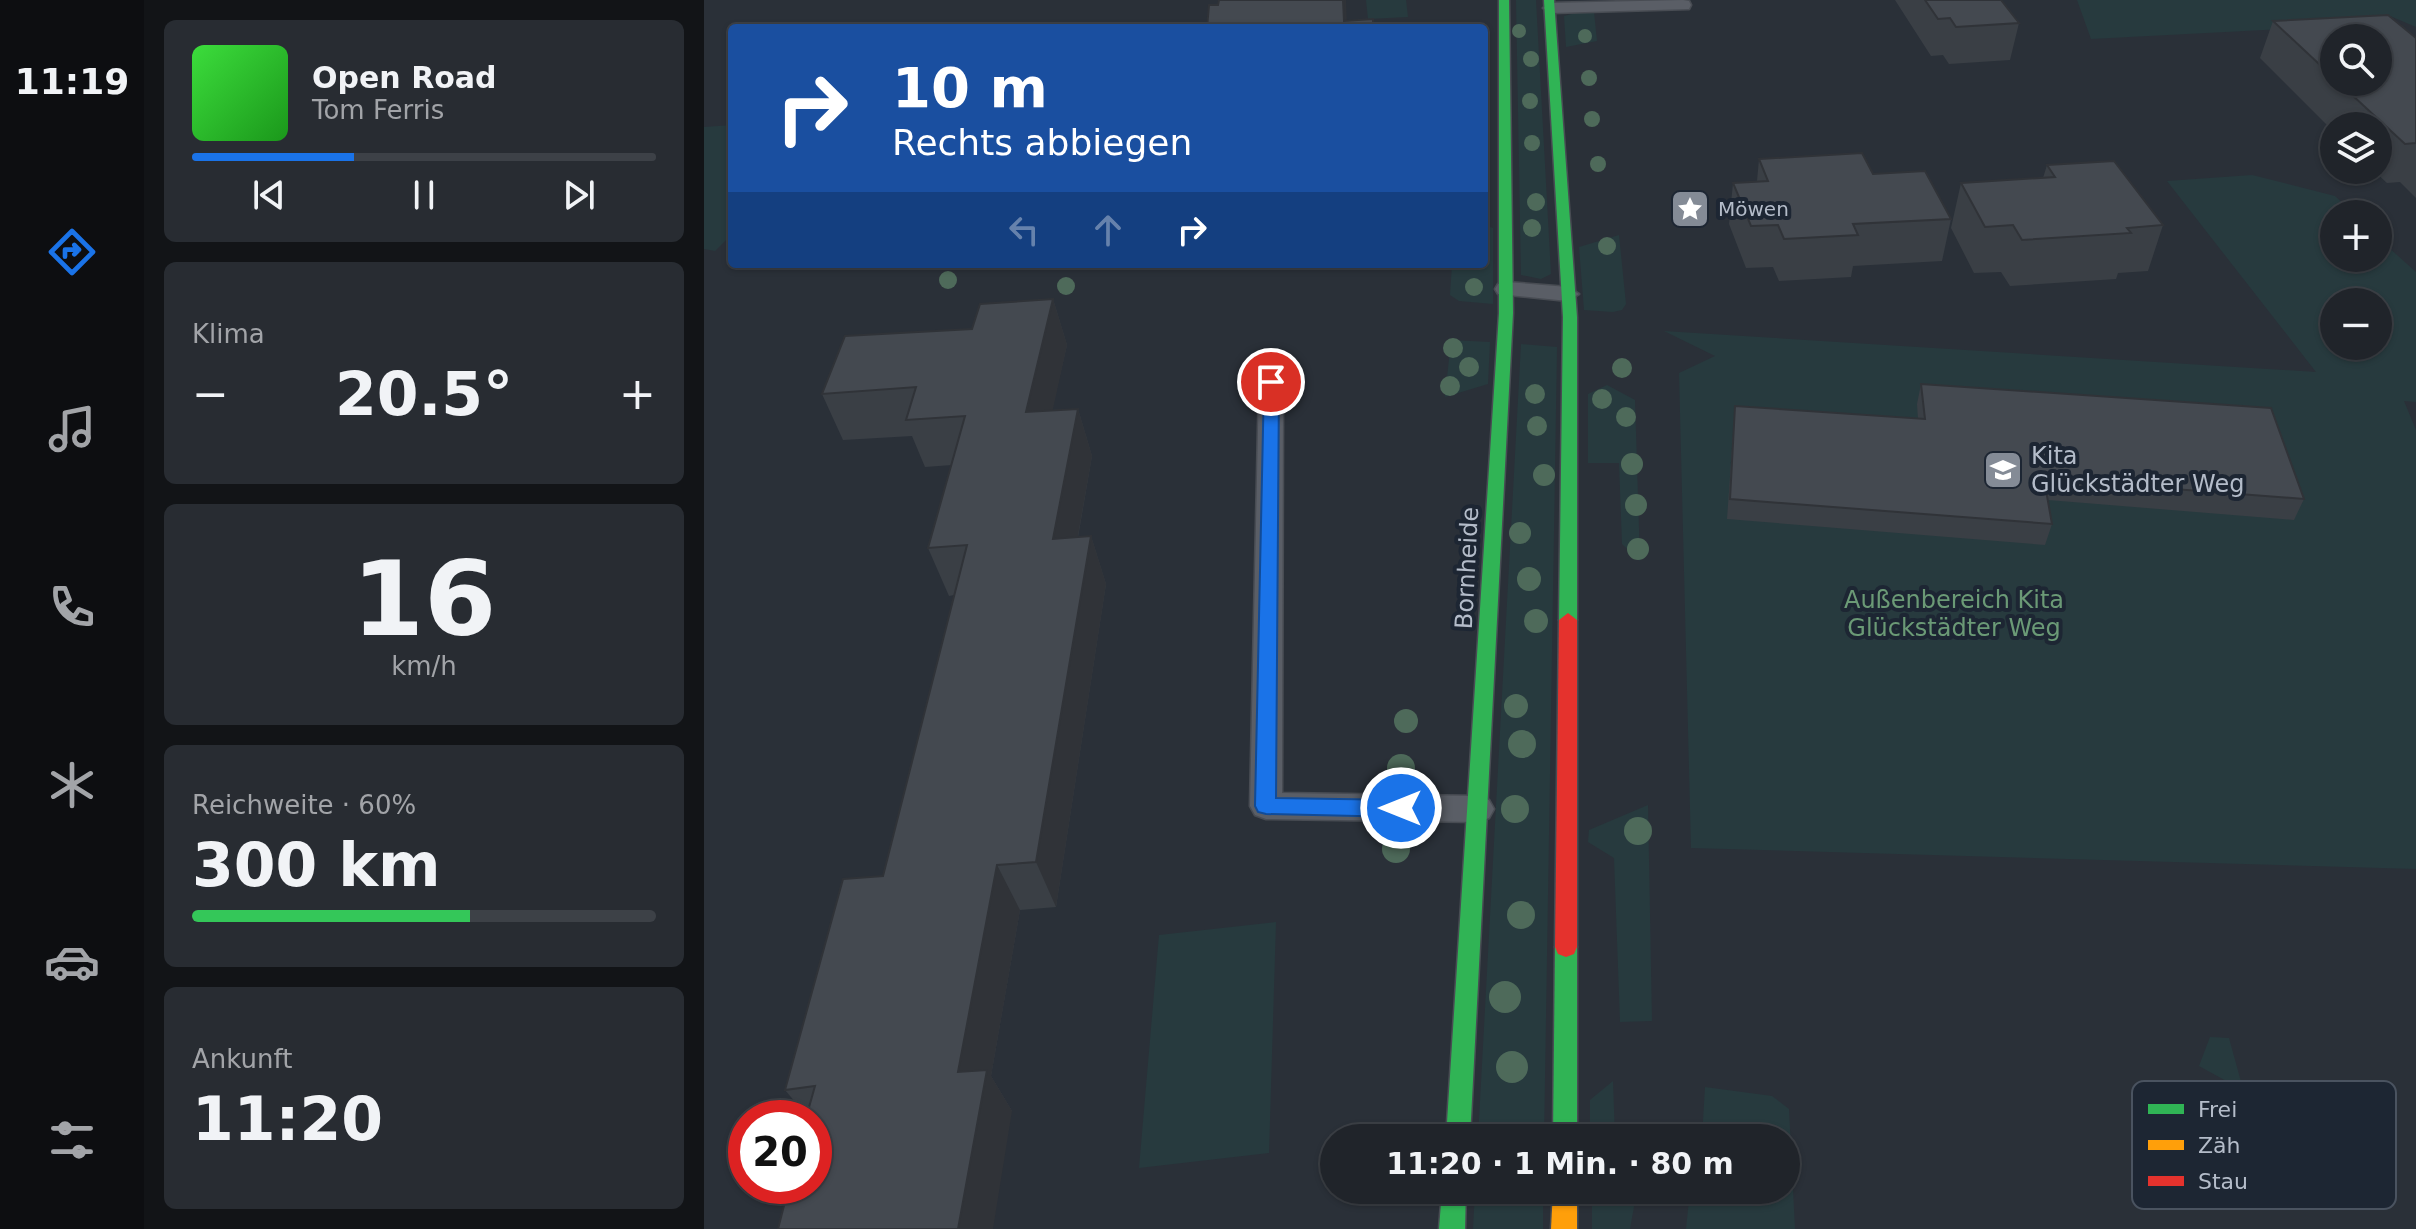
<!DOCTYPE html>
<html lang="de">
<head>
<meta charset="utf-8">
<style>
	body { margin:0; font-family:"DejaVu Sans",sans-serif; background:#282c32; color:#f1f3f6; height:100vh; display:flex; flex-direction:column; font-size:30px; white-space:nowrap }
	* { box-sizing:border-box; margin:0 }
	p { font-size:26px; color:#a2a4a8 }
	.icon { flex:none; width:44px; height:44px; fill:none; stroke:currentColor; stroke-width:2; stroke-linecap:round; stroke-linejoin:round }
	.map { position:relative; flex:1; overflow:hidden }
	.drawer { display:flex; flex-direction:column; gap:20px; padding:20px; background:#121417; width:560px }
	.drawer>* { flex:none }
	.top-card { position:absolute; left:24px; top:24px; width:760px; height:244px; border-radius:8px; box-shadow:0 2px 6px #0004,0 0 0 2px #3d4147; background:#1a4fa0; color:#fff; overflow:hidden }
	.controls { position:absolute; left:1616px; top:24px; display:grid; gap:16px }
	.controls a { display:grid; place-items:center; width:72px; height:72px; border-radius:50%; background:#20242a; box-shadow:0 2px 6px #0004,0 0 0 2px #3d4147; font-size:40px }
	.speed { position:absolute; left:24px; top:1100px; display:flex; gap:16px; font-size:40px; font-weight:700; text-align:center }
	.speed>* { display:grid; place-content:center; width:104px; height:104px; border-radius:50%; background:#20242a; box-shadow:0 2px 6px #0004,0 0 0 2px #3d4147; line-height:1 }
	.speed .limit { border:12px solid #d22; background:#fff; color:#111 }
	.pin { position:absolute; display:grid; place-items:center; width:68px; height:68px; color:#fff; margin:-34px; border:4px solid #fff; border-radius:50%; box-shadow:0 2px 8px #0007 }
	.me { position:absolute; width:88px; margin:-44px; rotate:270deg; stroke-linejoin:round; filter:drop-shadow(0 0 6px #0008) }
	.turn { display:flex; align-items:center; gap:28px; height:168px; padding:0 32px; font-size:36px }
	.turn .icon { width:104px; height:104px; stroke-width:2.5 }
	.turn b { display:block; font-size:56px; line-height:68px }
	.lanes { display:flex; align-items:center; height:76px; padding:0 32px; background:#0003; justify-content:center; gap:40px; direction:ltr }
	.lanes .off { opacity:.35 }
	.big { font-size:60px; font-weight:600; line-height:1.1 }
	.drawer .tile { flex:1; display:flex; flex-direction:column; justify-content:center; gap:12px; min-width:0; padding:0 28px; border-radius:12px; background:#282c32 }
	.drawer .dial { align-items:center; gap:0 }
	.dial b { font-size:104px; line-height:1 }
	.song { display:flex; align-items:center; gap:24px }
	.cover { width:96px; height:96px; border-radius:12px; background:linear-gradient(135deg,hsl(120 70% 55%),hsl(120 70% 35%)) }
	.played { height:8px; border-radius:4px; background:linear-gradient(90deg,#1a73e8 35%,#3d4147 35%) }
	.keys { display:flex; justify-content:space-around; direction:ltr }
	.heat { display:flex; justify-content:space-between; align-items:center; font-size:44px; direction:ltr }
	.charge { height:12px; border-radius:6px; background:linear-gradient(90deg,#34c759 60%,#3d4147 0) }
	.trip { position:absolute; left:616px; top:1124px; width:480px; height:80px; border-radius:40px; background:#20242a; box-shadow:0 2px 6px #0004,0 0 0 2px #3d4147; font-weight:600; line-height:80px; text-align:center }
	main { display:flex; flex:1; min-height:0 }
	.tabs { display:flex; flex-direction:column; width:144px; justify-content:space-around; align-items:center; background:#0d0e11; color:#a2a4a8 }
	.tabs .icon { width:56px; height:56px }
	.tabs .on { color:#1a73e8 }
	.tabs b { font-size:36px; color:#f1f3f6 }
	.map>svg:first-child { display:block }
</style>
</head>
<body>
<main>
<nav class="tabs">
<b>11:19</b>
<svg class="icon on" aria-label="directions" viewBox="0 0 24 24"><path d="M12 3l9 9-9 9-9-9zM9 14v-3h6M13 9l2 2-2 2"/></svg>
<svg class="icon" aria-label="music" viewBox="0 0 24 24"><path d="M9 18V5l10-2v13"/><circle cx="6" cy="18" r="3"/><circle cx="16" cy="16" r="3"/></svg>
<svg class="icon" aria-label="phone" viewBox="0 0 24 24"><path d="M5 4h4l2 5-3 2q2 4 5 5l2-3 5 2v4C11 20 4 13 5 4z"/></svg>
<svg class="icon" aria-label="climate" viewBox="0 0 24 24"><path d="M12 3v18M4 7l16 10M4 17L20 7"/></svg>
<svg class="icon" aria-label="car" viewBox="0 0 24 24"><path d="M5 17H2v-5l4-1 3-4h7l3 4 3 1v5h-3M9 17h6M6 11h13"/><circle cx="7" cy="17" r="2"/><circle cx="17" cy="17" r="2"/></svg>
<svg class="icon" aria-label="filters" viewBox="0 0 24 24"><path d="M4 7h16M4 17h16"/><circle cx="9" cy="7" r="2"/><circle cx="15" cy="17" r="2"/></svg>
</nav>
<section class="drawer">
<div class="tile">
<div class="song"><i class="cover"></i><div><b>Open Road</b><p>Tom Ferris</p></div></div>
<div class="played"></div>
<div class="keys"><svg class="icon" aria-label="previous" viewBox="0 0 24 24"><path d="M18 5L8 12l10 7zM5 5v14"/></svg><svg class="icon" aria-label="pause" viewBox="0 0 24 24"><path d="M8 5v14M16 5v14"/></svg><svg class="icon" aria-label="next" viewBox="0 0 24 24"><path d="M6 5l10 7-10 7zM19 5v14"/></svg></div>
</div>
<div class="tile"><p>Klima</p>
<div class="heat"><a>−</a><b class="big">20.5°</b><a>+</a></div>
</div>
<div class="tile dial"><b>16</b><p>km/h</p></div>
<div class="tile"><p>Reichweite · 60%</p><b class="big">300 km</b><div class="charge"></div></div>
<div class="tile"><p>Ankunft</p><b class="big">11:20</b></div>
</section>
<div class="map">
<svg width="1712" height="1229" viewBox="0 0 1712 1229">
	<rect width="100%" height="100%" fill="#2a3038"/>
	<!-- green -->
	<g fill="#273a3e" fill-rule="evenodd">
		<polygon points="662,0 702,0 704,17 664,19"/>
		<polygon points="812,0 832,0 847,274 837,279 817,275"/>
		<polygon points="1373,0 1712,0 1712,27 1686,16 1655,25 1387,39"/>
		<polygon points="875,12 890,12 893,41 862,47 860,16"/>
		<polygon points="28,125 28,234 11,251 0,249 0,127"/>
		<path d="M1548,175L1631,196L1650,214H1630V258H1674V238L1712,272V402L1700,401L1712,430V869L987,848L975,373L1011,356L960,331L1612,372L1463,181ZM1630,302H1674V346H1630Z"/>
		<polygon points="780,225 789,228 789,304 755,301 746,295 748,264 780,264"/>
		<polygon points="915,235 922,304 918,310 909,312 880,310 875,247"/>
		<polygon points="747,340 786,342 784,384 741,397"/>
		<polygon points="817,344 853,347 840,1138 774,1138"/>
		<polygon points="903,385 931,400 936,561 918,544 915,463 884,463 884,394"/>
		<polygon points="944,805 948,1021 916,1022 910,858 884,842 885,830"/>
		<polygon points="572,922 565,1153 435,1168 455,935"/>
		<polygon points="1506,1037 1525,1038 1553,1140 1505,1136 1526,1083 1495,1066"/>
		<polygon points="909,1081 911,1138 886,1138 886,1100"/>
		<polygon points="1001,1087 1068,1096 1085,1109 1091,1229 982,1229 986,1190 1082,1190 1082,1138 998,1138"/>
		<polygon points="771,1190 839,1190 839,1229 769,1229"/>
		<polygon points="888,1190 933,1190 926,1229 888,1229"/>
	</g>
	<g fill="none" stroke-linecap="round" stroke-linejoin="round">
		<defs>
			<g id="lane">
				<polygon points="979,0 985,1 987,5 985,9 847,13 839,8 847,3"/>
				<polygon points="802,282 864,287 875,294 864,301 794,294 791,289 794,284"/>
				<polygon points="567,375 575,377 579,382 578,793 774,796 785,800 790,809 785,818 774,822 562,819 551,815 546,806 555,382 559,377"/>
			</g>
			<g id="fast">
				<polygon points="795,0 805,0 809,313 766,1138 742,1138 795,313"/>
				<polygon points="840,0 850,0 873,317 873,620 864,627 855,620 859,317"/>
				<polygon points="862,937 870,940 873,947 873,1138 849,1138 851,947 854,940"/>
				<polygon points="738,1190 762,1190 761,1229 735,1229"/>
			</g>
			<polygon id="slow" points="849,1190 873,1190 873,1229 847,1229"/>
			<polygon id="jam" points="864,613 873,620 873,947 870,954 862,957 854,954 851,947 855,620"/>
		</defs>
		<!-- lane casing -->
		<use href="#lane" stroke="#484c53" stroke-width="3"/>
		<!-- fast casing -->
		<use href="#fast" stroke="#484c53" stroke-width="3"/>
		<!-- slow casing -->
		<use href="#slow" stroke="#484c53" stroke-width="3"/>
		<!-- jam casing -->
		<use href="#jam" stroke="#484c53" stroke-width="3"/>
		<!-- lane -->
		<use href="#lane" fill="#5a5e66" fill-rule="evenodd"/>
		<!-- fast -->
		<use href="#fast" fill="#30b455" fill-rule="evenodd"/>
		<!-- slow -->
		<use href="#slow" fill="#ff9f0a" fill-rule="evenodd"/>
		<!-- jam -->
		<use href="#jam" fill="#e5322d" fill-rule="evenodd"/>
	</g>
	<!-- trees -->
	<g fill="#4e6a5a">
		<circle cx="815" cy="31" r="7"/>
		<circle cx="881" cy="36" r="7"/>
		<circle cx="827" cy="59" r="8"/>
		<circle cx="885" cy="78" r="8"/>
		<circle cx="826" cy="101" r="8"/>
		<circle cx="888" cy="119" r="8"/>
		<circle cx="828" cy="143" r="8"/>
		<circle cx="894" cy="164" r="8"/>
		<circle cx="832" cy="202" r="9"/>
		<circle cx="828" cy="228" r="9"/>
		<circle cx="903" cy="246" r="9"/>
		<circle cx="244" cy="280" r="9"/>
		<circle cx="362" cy="286" r="9"/>
		<circle cx="770" cy="287" r="9"/>
		<circle cx="749" cy="348" r="10"/>
		<circle cx="765" cy="367" r="10"/>
		<circle cx="918" cy="368" r="10"/>
		<circle cx="746" cy="386" r="10"/>
		<circle cx="831" cy="394" r="10"/>
		<circle cx="898" cy="399" r="10"/>
		<circle cx="922" cy="417" r="10"/>
		<circle cx="833" cy="426" r="10"/>
		<circle cx="928" cy="464" r="11"/>
		<circle cx="840" cy="475" r="11"/>
		<circle cx="932" cy="505" r="11"/>
		<circle cx="816" cy="533" r="11"/>
		<circle cx="934" cy="549" r="11"/>
		<circle cx="825" cy="579" r="12"/>
		<circle cx="832" cy="621" r="12"/>
		<circle cx="812" cy="706" r="12"/>
		<circle cx="702" cy="721" r="12"/>
		<circle cx="818" cy="744" r="14"/>
		<circle cx="697" cy="768" r="14"/>
		<circle cx="811" cy="809" r="14"/>
		<circle cx="934" cy="831" r="14"/>
		<circle cx="692" cy="849" r="14"/>
		<circle cx="817" cy="915" r="14"/>
		<circle cx="801" cy="997" r="16"/>
		<circle cx="808" cy="1067" r="16"/>
	</g>
	<!-- wall -->
	<g fill="#3a3f45" fill-rule="evenodd">
		<polygon points="1191,0 1297,0 1315,23 1306,60 1245,64 1239,55 1227,56"/>
		<path d="M1569,21L1712,38V198L1696,182L1683,183L1669,170H1674V126H1630V132L1556,58ZM1630,38L1674,82H1630Z"/>
		<polygon points="1055,159 1169,174 1247,219 1238,261 1149,266 1147,277 1075,281 1069,267 1042,268 1025,224 1029,183 1053,181"/>
		<polygon points="1343,165 1459,225 1444,271 1414,273 1412,279 1306,286 1297,272 1270,273 1247,228 1257,183 1339,178"/>
		<polygon points="349,299 363,345 348,410 374,409 388,456 374,537 387,536 402,584 352,907 316,910 287,1076 308,1111 103,1116 81,1090 179,876 250,595 245,596 224,548 248,465 221,467 208,436 139,440 118,394"/>
		<polygon points="1217,384 1600,499 1590,520 1344,500 1348,524 1341,545 1023,519 1031,406 1214,419 1213,404"/>
	</g>
	<!-- shaded-wall -->
	<g fill="#303338">
		<polygon points="639,0 642,0 643,28 641,28"/>
		<polygon points="349,299 363,345 338,459 322,412"/>
		<polygon points="374,409 388,456 365,586 349,539"/>
		<polygon points="387,536 402,584 352,907 332,862"/>
		<polygon points="293,865 316,910 287,1076 308,1111 289,1229 254,1229 254,1072"/>
	</g>
	<!-- building -->
	<g fill="#444950" stroke="#303338" stroke-width="2">
		<polygon points="515,0 639,0 640,21 669,19 669,28 503,28 505,5 514,5"/>
		<polygon points="1221,0 1297,0 1315,23 1252,27 1246,18 1234,19"/>
		<polygon points="1684,15 1712,38 1712,143 1701,144 1634,82 1674,82 1674,38 1630,38 1630,78 1569,21"/>
		<polygon points="1158,153 1169,174 1221,171 1247,219 1149,224 1154,235 1080,239 1074,225 1047,226 1029,183 1064,181 1055,159"/>
		<polygon points="1410,161 1459,225 1423,228 1427,233 1318,240 1309,225 1281,227 1257,183 1351,177 1343,165"/>
		<polygon points="349,299 322,412 374,409 349,539 387,536 332,862 293,865 254,1072 283,1070 254,1229 74,1229 85,1186 110,1186 110,1118 102,1118 111,1086 81,1090 139,879 179,876 263,545 224,548 261,416 202,420 212,387 118,394 141,336 268,329 276,304"/>
		<polygon points="1217,384 1567,408 1600,499 1340,479 1348,524 1026,499 1031,406 1221,419"/>
	</g>
	<!-- route -->
	<polygon fill="#1a73e8" stroke="#114b97" stroke-width="2" points="567,378 575,382 572,798 697,800 704,802 707,808 704,814 697,817 562,814 554,812 551,806 560,382"/>
	<!-- icons -->
	<defs>
		<symbol id="sight-square" viewBox="-11 -11 22 22"><rect x="-9" y="-9" width="18" height="18" rx="4" fill="#848b96" stroke="#1d2633"/><path d="M0-6L1.8-2.2L6-1.7L2.9 1.2L3.7 5.4L0 3.3L-3.7 5.4L-2.9 1.2L-6-1.7L-1.8-2.2Z" fill="#fff"/></symbol>
		<symbol id="school-square" viewBox="-11 -11 22 22"><rect x="-9" y="-9" width="18" height="18" rx="4" fill="#848b96" stroke="#1d2633"/><path d="M0-5L7-2L0 1L-7-2ZM-4 1L0 2.5L4 1V4Q0 6-4 4Z" fill="#fff"/></symbol>
	</defs>
	<g fill-rule="evenodd">
		<use href="#sight-square" x="964" y="187" width="44" height="44"/>
		<use href="#school-square" x="1277" y="448" width="44" height="44"/>
	</g>
	<g text-anchor="middle" dominant-baseline="central" stroke-width="8" stroke-linejoin="round" paint-order="stroke">
		<!-- far-poi labels -->
		<g font-size="20" fill="#b4bcc9" stroke="#1d2633" text-anchor="start">
			<text x="1014" y="209">Möwen</text>
		</g>
		<!-- poi labels -->
		<g font-size="24" fill="#b4bcc9" stroke="#1d2633" text-anchor="start">
			<text x="1327" y="456">Kita<tspan x="1327" dy="28">Glückstädter Weg</tspan></text>
		</g>
		<!-- street labels -->
		<g font-size="24" fill="#b4bcc9" stroke="#1d2633">
			<text transform="translate(763 568) rotate(-87)">Bornheide</text>
		</g>
		<!-- park labels -->
		<g font-size="24" fill="#6b9a76" stroke="#1d2633">
			<text x="1250" y="600">Außenbereich Kita<tspan x="1250" dy="28">Glückstädter Weg</tspan></text>
		</g>
	</g>
	<!-- legend -->
	<rect x="1428" y="1081" width="264" height="128" rx="12" fill="#1d2633" stroke="#4a5360" stroke-width="2"/>
	<rect x="1444" y="1104" width="36" height="10" fill="#30b455"/>
	<rect x="1444" y="1140" width="36" height="10" fill="#ff9f0a"/>
	<rect x="1444" y="1176" width="36" height="10" fill="#e5322d"/>
	<g font-size="22" fill="#b4bcc9">
		<text x="1494" y="1117">Frei</text>
		<text x="1494" y="1153">Zäh</text>
		<text x="1494" y="1189">Stau</text>
	</g>
</svg>
<div class="controls">
<a><svg class="icon" aria-label="search" viewBox="0 0 24 24"><circle cx="10" cy="10" r="6"/><path d="M15 15l6 6"/></svg></a>
<a><svg class="icon" aria-label="layers" viewBox="0 0 24 24"><path d="M12 4l9 5-9 5-9-5zM3 14l9 5 9-5"/></svg></a>
<a>+</a>
<a>−</a>
</div>
<div class="speed"><div class="limit">20</div></div>
<div class="pin" style="left:567px;top:382px;background:#d93025"><svg class="icon" aria-label="arrive" viewBox="0 0 24 24"><path d="M6 21V4h12l-3 4 3 4H6"/></svg></div>
<svg class="me" style="left:697px;top:808px" viewBox="-20 -20 40 40"><circle r="17" fill="#1a73e8" stroke="#fff" stroke-width="3"/><path d="M0-11L8 9 0 5-8 9z" fill="#fff"/></svg>
<div class="trip">11:20 · 1 Min. · 80 m</div>
<div class="top-card">
<div class="turn"><svg class="icon" aria-label="right" viewBox="0 0 24 24"><path d="M7 20v-9h11M14 6l5 5-5 5"/></svg><div><b>10 m</b>Rechts abbiegen</div></div>
<div class="lanes"><svg class="icon off" aria-label="left" viewBox="0 0 24 24"><path d="M17 20v-9H6M10 6l-5 5 5 5"/></svg><svg class="icon off" aria-label="ahead" viewBox="0 0 24 24"><path d="M12 20V5M6 11l6-6 6 6"/></svg><svg class="icon" aria-label="right" viewBox="0 0 24 24"><path d="M7 20v-9h11M14 6l5 5-5 5"/></svg></div>
</div>
</div>
</main>
</body>
</html>
